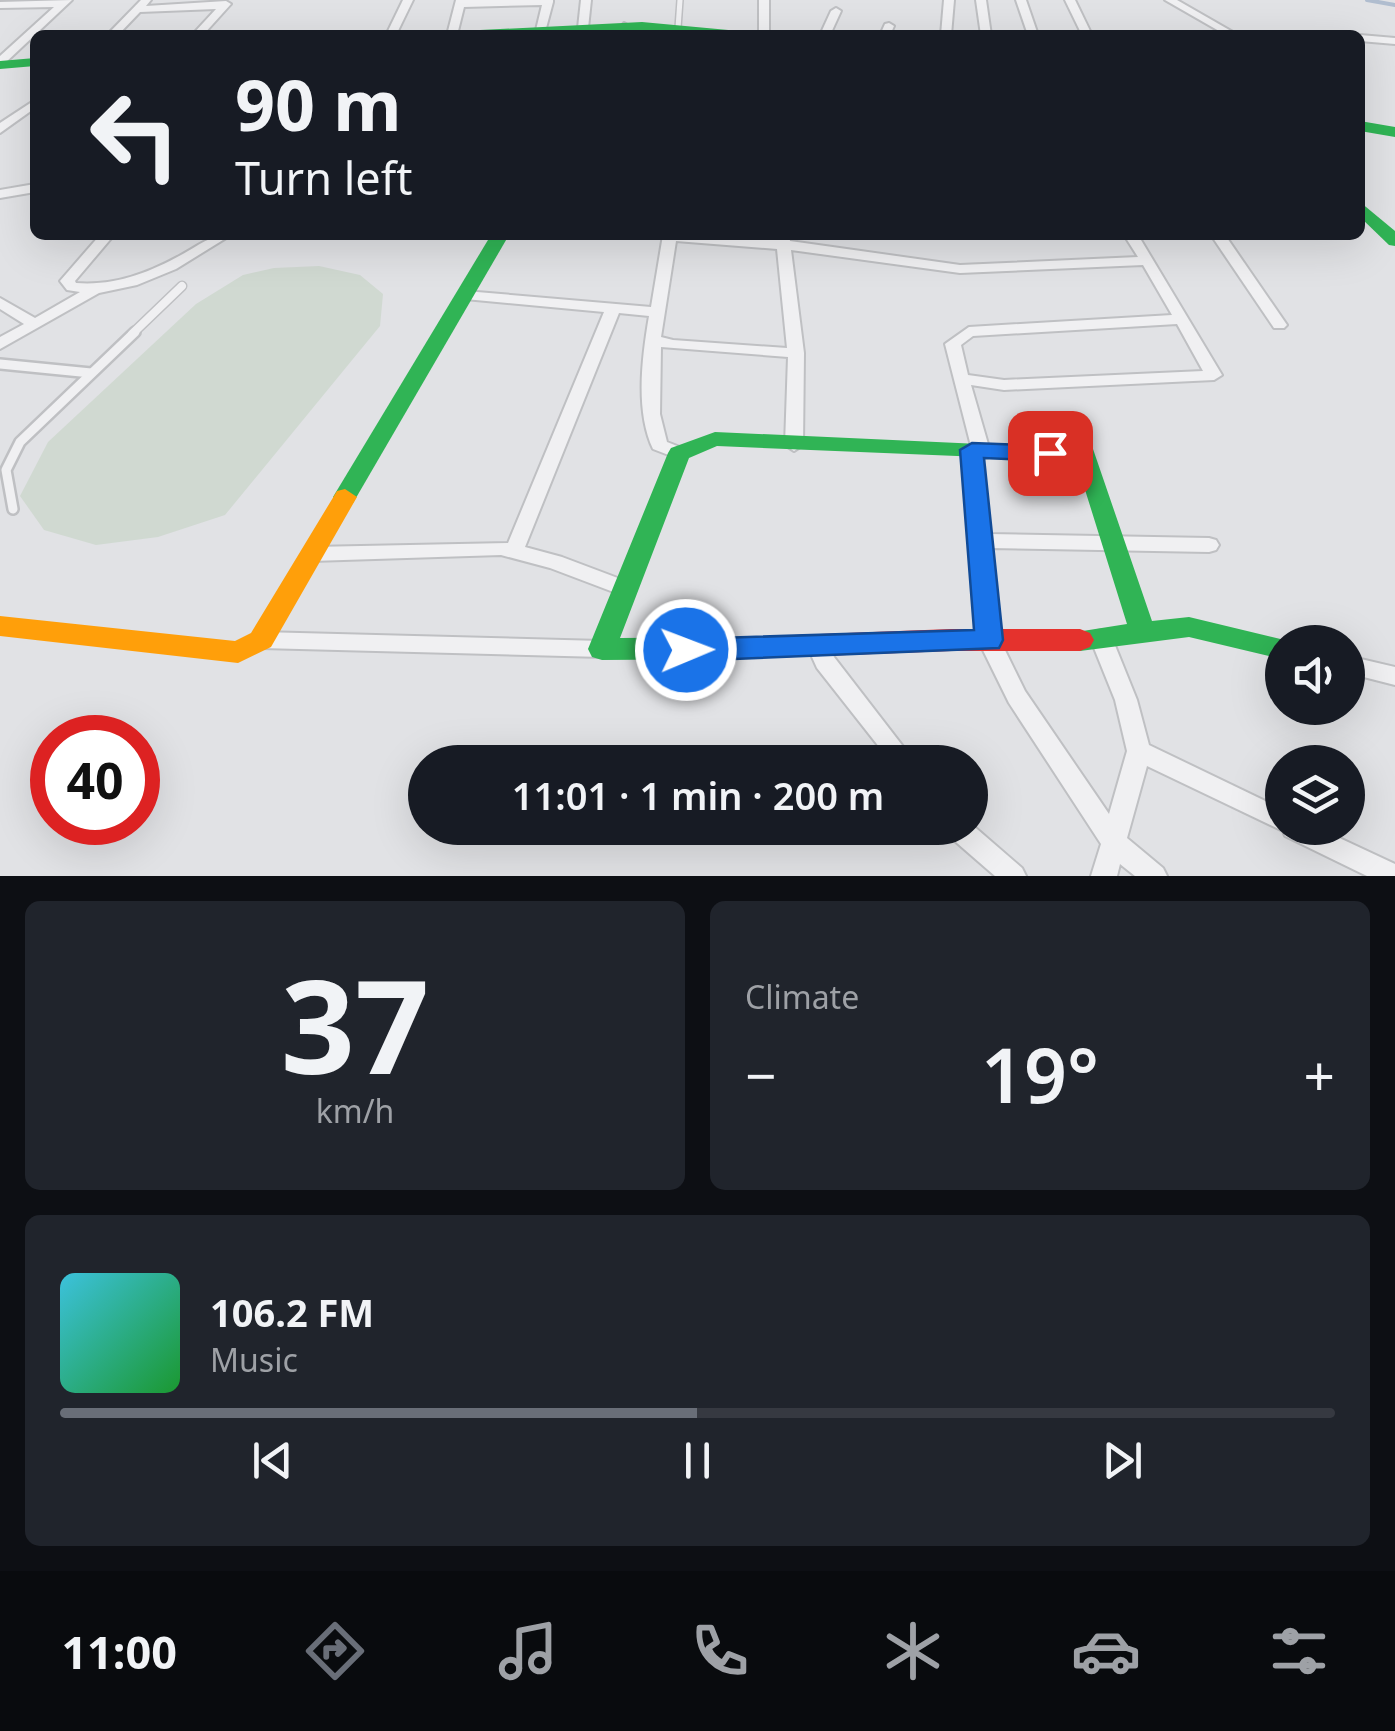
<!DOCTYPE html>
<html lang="en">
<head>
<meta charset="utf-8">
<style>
	body { margin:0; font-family:"Noto Sans",sans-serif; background:#20242c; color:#f1f3f6; height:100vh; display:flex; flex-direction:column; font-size:38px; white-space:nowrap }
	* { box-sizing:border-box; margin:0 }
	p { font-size:32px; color:#9ea1a6 }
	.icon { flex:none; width:55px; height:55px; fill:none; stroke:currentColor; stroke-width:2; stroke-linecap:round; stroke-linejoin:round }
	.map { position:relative; height:876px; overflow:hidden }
	.details { display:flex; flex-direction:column; gap:25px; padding:25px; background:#0d0f14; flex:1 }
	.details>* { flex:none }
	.hud { position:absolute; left:30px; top:30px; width:1335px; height:210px; border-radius:15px; box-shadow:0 10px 40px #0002; background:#171b24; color:#f1f3f6; overflow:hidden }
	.tools { position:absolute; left:1265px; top:625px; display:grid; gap:20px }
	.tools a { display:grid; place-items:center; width:100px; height:100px; border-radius:50%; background:#171b24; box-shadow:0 10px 40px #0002; font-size:50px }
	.speed { position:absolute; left:30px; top:715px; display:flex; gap:20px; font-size:50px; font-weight:700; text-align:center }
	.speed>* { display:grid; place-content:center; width:130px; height:130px; border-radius:50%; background:#171b24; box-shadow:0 10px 40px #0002; line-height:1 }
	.speed .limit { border:15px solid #d22; background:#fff; color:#111 }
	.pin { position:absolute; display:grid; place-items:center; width:85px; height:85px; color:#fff; margin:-42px; border-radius:20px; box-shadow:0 5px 15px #0006 }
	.me { position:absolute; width:110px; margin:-55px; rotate:89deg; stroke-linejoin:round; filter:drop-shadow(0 0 8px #0008) }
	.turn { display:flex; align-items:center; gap:35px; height:210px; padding:0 40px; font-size:45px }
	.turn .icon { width:130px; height:130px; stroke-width:2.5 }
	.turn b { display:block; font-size:70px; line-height:85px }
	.big { font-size:75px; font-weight:600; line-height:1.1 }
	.details .widget { flex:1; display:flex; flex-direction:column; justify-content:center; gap:15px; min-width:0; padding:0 35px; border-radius:15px; background:#20242c }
	.details .dial { align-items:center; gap:0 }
	.dial b { font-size:130px; line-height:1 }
	.song { display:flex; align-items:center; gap:30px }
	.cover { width:120px; height:120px; border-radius:15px; background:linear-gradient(135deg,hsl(190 70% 55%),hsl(130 70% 35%)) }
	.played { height:10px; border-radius:5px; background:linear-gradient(90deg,#696e78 50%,#363941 50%) }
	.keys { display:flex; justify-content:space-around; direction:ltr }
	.heat { display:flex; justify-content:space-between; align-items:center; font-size:55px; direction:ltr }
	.details .tiles { flex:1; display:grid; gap:25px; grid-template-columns:1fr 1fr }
	.widget:last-child { grid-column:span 2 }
	.trip { position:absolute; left:408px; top:745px; width:580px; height:100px; border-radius:50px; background:#171b24; box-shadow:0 10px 40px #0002; font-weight:600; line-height:100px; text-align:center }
	.dock { display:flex; height:160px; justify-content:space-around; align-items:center; background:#090b0e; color:#9ea1a6 }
	.dock .icon { width:70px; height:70px }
	.dock .current { color:#696e78 }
	.dock b { font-size:45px; color:#f1f3f6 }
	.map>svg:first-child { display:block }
</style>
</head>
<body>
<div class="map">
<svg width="1395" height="876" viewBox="0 0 1395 876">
	<rect width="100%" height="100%" fill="#e1e2e5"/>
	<!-- green -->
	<polygon fill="#d0d9d1" points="319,266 360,275 383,294 380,326 225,515 158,537 96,545 44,530 20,496 48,442 196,304 243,275 274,268"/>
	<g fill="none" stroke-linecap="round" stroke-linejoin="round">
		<!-- stream -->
		<polyline stroke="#b0bdcf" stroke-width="4" points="1367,0 1395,5"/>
		<defs>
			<polyline id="lane-far2" points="678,28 680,0"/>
			<polyline id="lane-far1" points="132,334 182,286"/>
			<g id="lane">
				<polyline points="0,364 91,373"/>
				<polyline points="13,509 6,470 20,442 135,332"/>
			</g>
			<g id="street">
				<polygon points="72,0 4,64 0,65 0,56 54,7 0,8 0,2"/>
				<polygon points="141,0 151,0 146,6 226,1 231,4 203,35 192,35 216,9 140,12 118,35 107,35"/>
				<polygon points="403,0 413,0 396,35 386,35"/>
				<polygon points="456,0 553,0 553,2 545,32 536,30 542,5 464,7 457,35 447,35"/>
				<polygon points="581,0 591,0 588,28 583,31 578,28"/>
				<rect x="759" y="0" width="10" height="35"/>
				<polygon points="944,0 954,0 951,35 941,35"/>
				<polygon points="976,0 986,0 991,35 981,35"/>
				<polygon points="1016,0 1026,0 1038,35 1028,35"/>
				<polygon points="1065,0 1075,0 1092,35 1082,35"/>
				<polygon points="1165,0 1177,0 1238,35 1226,35"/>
				<polygon points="836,8 841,11 830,35 820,35 831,11"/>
				<polygon points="624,23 629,26 624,35 614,35"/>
				<polygon points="889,23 894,26 890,35 880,35 885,24"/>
				<polygon points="1296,32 1343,32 1348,35 1291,35"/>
				<polygon points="1360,35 1395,38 1395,44 1360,41"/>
				<polygon points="35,100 35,108 0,133 0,123"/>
				<polygon points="35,184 35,192 0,198 0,190"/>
				<path d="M100,235H114L75,281L76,283C115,286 148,273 181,255C200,245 209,235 231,235L176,269L137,285L99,293L0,349V337L24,324L0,309V298L35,318L80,292L67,290L60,281Z"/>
				<path d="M663,235L776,240L775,235H789L790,241L960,265L1138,257L1124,235H1138L1222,375L1214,380L1004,390L971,385L990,451L981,457L989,534L1209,538L1216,540L1219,545L1216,550L1209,552L990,548L1000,640L1025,691L1109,814L1127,751L1115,700L1090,638L1094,632L1101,630L1108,632L1112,638L1137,700L1149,745L1282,809V828H1318L1395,864V876H1367L1285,836L1283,831L1147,766L1127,838L1163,868L1167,876H1135L1120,864L1117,876H1091L1101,844L1009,703L978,640L963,451L971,446L945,344L969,327L1172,315L1143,265L960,273L791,250L804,353L803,445L794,451L785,445L788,357L661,347L660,414L667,442L685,449L688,453L679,459L653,449C635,411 642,357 649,316L619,313L525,547L562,557L631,583L634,588L631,593L624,596L550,568L501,555L312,561L305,559L302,554L305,549L312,547L508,543L604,312L465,299L458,295L465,291L651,307ZM676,241L777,249L787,348L673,340L661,337ZM1177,324L1203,371L1004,380L968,375L961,345L973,336Z"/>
				<polygon points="1211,235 1225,235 1287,325 1284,328 1274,328"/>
				<polygon points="261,632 602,641 610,643 613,649 610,655 602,657 261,648 254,646 250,640 254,634"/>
				<polygon points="819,640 827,642 834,657 915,762 891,762 817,668 808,648 811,642"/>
				<polygon points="1348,656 1395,667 1395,685 1348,673"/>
				<polygon points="970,823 1022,868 1026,876 995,876 949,836 946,828 970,828"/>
			</g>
		</defs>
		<!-- lane-far2 casing -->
		<use href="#lane-far2" stroke="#bfc0c3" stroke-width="8"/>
		<!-- lane-far1 casing -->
		<use href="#lane-far1" stroke="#bfc0c3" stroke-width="11"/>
		<!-- lane casing -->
		<use href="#lane" stroke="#bfc0c3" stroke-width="14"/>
		<!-- street casing -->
		<use href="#street" stroke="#bfc0c3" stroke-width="4"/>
		<!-- lane-far2 -->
		<use href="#lane-far2" stroke="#f0f0f2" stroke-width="5"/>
		<!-- lane-far1 -->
		<use href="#lane-far1" stroke="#f0f0f2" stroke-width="8"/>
		<!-- lane -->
		<use href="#lane" stroke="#f0f0f2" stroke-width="9"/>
		<!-- street -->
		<use href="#street" fill="#f0f0f2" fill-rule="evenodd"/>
		<!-- fast -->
		<g fill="#30b455" fill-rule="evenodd">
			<polygon points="642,22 739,31 746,35 642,30 453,35 460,31"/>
			<polygon points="35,58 35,66 0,69 0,61"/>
			<polygon points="1360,121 1395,127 1395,137 1360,131"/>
			<polygon points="1360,202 1395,231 1395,246 1389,245 1360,217"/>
			<polygon points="491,235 509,235 353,503 337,503 333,497"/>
			<polygon points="715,432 1093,449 1152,621 1189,617 1293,642 1282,642 1282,659 1189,637 1080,651 1070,647 1066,640 1070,633 1127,624 1076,461 717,446 689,458 620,638 740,637 750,640 754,648 750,656 740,659 602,660 592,657 588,649 668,453 671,448"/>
		</g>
		<!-- slow -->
		<polygon fill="#ff9f0a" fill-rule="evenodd" points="345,489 357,497 271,647 238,663 0,636 0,616 235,641 251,633 337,491"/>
		<!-- jam -->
		<polygon fill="#e5322d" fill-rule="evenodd" points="951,629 1080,629 1090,633 1094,640 1090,647 1080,651 951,651 740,659 730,656 726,648 730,640 740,637"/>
	</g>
	<!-- route -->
	<polygon fill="#1a73e8" stroke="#114b97" stroke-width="2.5" points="972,443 1050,446 1062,453 1050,461 984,458 1003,640 999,648 686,661 676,658 672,650 676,642 686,639 974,630 960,450"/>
</svg>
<div class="tools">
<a><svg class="icon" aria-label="sound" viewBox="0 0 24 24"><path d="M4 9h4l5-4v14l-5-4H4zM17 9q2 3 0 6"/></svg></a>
<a><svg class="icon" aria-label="layers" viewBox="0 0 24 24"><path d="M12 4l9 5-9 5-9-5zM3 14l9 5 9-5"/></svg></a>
</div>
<div class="speed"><div class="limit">40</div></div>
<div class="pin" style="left:1050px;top:453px;background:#d93025"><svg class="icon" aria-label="arrive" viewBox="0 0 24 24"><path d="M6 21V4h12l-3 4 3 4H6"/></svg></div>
<svg class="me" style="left:686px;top:650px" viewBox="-20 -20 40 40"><circle r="17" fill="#1a73e8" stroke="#fff" stroke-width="3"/><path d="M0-11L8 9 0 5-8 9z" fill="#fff"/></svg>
<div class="trip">11:01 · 1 min · 200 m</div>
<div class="hud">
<div class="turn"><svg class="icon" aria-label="left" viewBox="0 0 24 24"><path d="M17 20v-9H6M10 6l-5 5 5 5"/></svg><div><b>90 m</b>Turn left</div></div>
</div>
</div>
<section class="details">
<div class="tiles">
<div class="widget dial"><b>37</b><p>km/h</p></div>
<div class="widget"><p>Climate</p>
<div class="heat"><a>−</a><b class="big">19°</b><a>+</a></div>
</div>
<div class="widget">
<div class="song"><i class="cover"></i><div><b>106.2 FM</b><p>Music</p></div></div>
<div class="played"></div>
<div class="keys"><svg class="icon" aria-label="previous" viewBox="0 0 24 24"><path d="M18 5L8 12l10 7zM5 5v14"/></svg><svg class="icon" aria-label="pause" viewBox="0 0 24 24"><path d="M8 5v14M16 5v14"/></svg><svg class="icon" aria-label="next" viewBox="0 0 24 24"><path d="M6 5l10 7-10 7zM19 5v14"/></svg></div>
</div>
</div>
</section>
<nav class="dock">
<b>11:00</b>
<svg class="icon current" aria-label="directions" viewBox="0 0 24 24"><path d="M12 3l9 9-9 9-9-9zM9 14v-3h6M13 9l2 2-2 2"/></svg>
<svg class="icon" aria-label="music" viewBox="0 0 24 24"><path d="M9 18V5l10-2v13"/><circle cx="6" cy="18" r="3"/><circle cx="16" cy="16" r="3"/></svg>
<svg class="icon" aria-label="phone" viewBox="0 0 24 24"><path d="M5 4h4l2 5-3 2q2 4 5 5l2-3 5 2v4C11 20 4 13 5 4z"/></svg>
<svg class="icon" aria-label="climate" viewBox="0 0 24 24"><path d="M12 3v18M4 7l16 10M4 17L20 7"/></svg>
<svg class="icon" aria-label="car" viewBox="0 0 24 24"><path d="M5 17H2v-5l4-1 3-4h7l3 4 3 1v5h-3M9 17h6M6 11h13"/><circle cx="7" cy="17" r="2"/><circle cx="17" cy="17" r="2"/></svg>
<svg class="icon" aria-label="filters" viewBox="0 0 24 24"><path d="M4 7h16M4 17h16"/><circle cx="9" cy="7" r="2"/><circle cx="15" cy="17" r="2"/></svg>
</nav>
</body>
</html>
